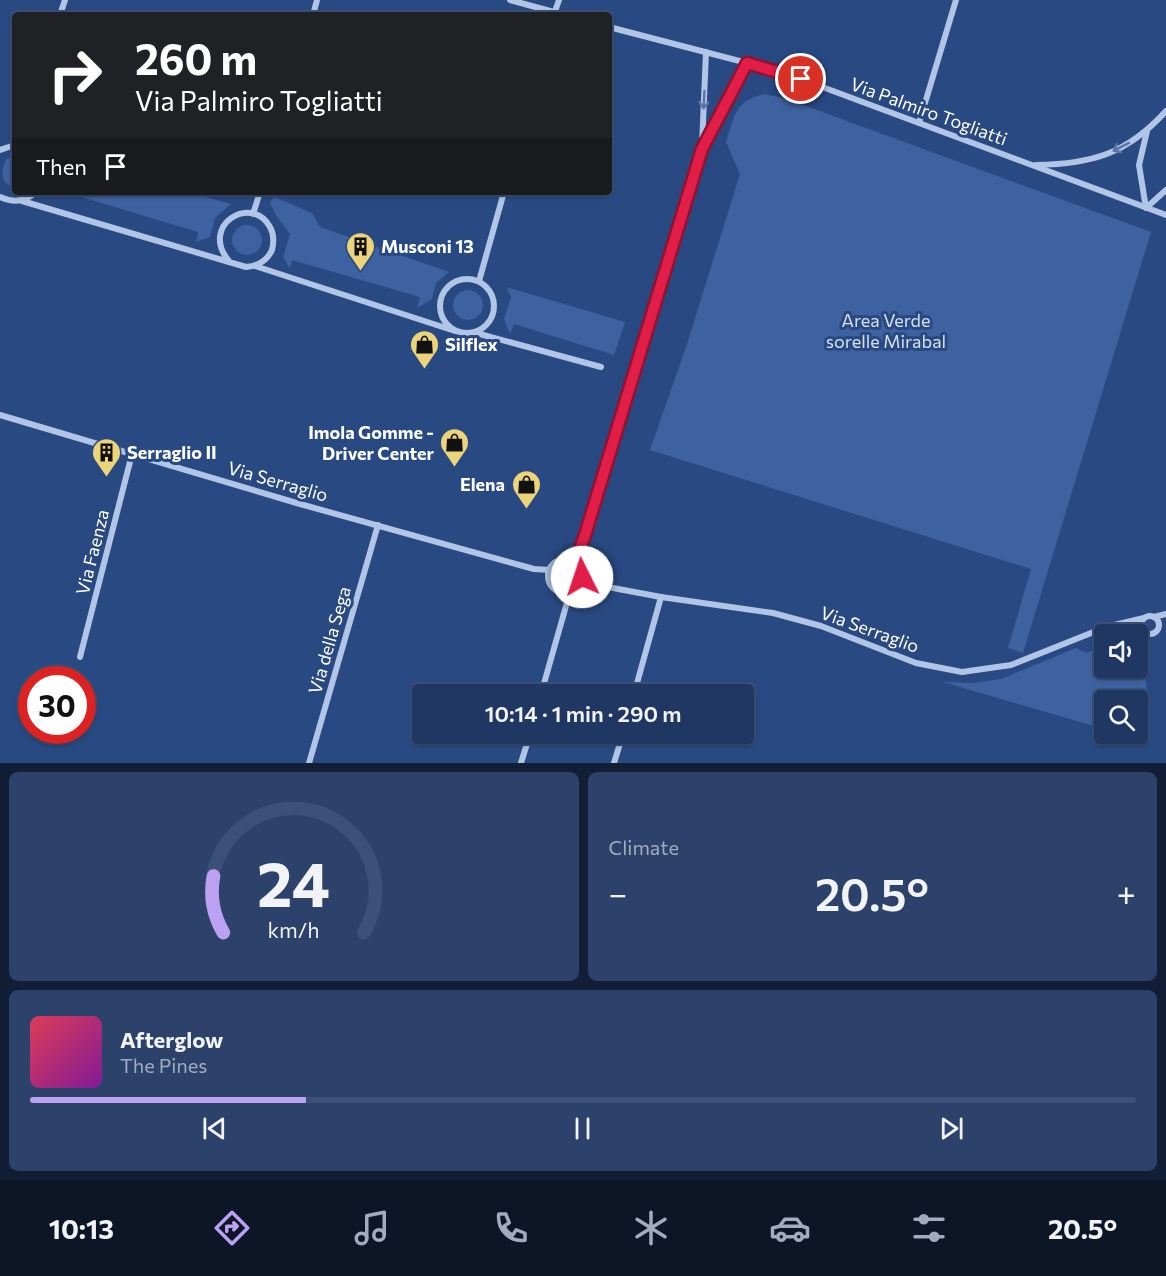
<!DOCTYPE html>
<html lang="en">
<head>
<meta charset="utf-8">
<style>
	body { margin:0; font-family:Commissioner,sans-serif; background:#2c426b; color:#f1f3f6; height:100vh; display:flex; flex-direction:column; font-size:22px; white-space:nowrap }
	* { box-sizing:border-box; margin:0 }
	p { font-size:20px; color:#a1acbe }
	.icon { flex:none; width:33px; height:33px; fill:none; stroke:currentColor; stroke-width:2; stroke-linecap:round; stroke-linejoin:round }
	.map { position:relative; height:763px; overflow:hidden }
	.details { display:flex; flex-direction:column; gap:9px; padding:9px; background:#111e36; flex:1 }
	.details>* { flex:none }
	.banner { position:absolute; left:12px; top:12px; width:600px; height:183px; border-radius:6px; box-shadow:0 2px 4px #0004,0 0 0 2px #3c5177; background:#202124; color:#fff; overflow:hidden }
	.buttons { position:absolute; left:1094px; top:624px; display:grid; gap:12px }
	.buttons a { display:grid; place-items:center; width:54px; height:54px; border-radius:6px; background:#1f3762; box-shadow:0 2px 4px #0004,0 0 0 2px #3c5177; font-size:30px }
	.speed { position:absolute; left:18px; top:666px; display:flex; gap:12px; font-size:30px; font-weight:700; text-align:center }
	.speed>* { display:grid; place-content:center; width:78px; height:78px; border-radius:50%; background:#1f3762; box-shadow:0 2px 4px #0004,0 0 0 2px #3c5177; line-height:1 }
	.speed .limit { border:9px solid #d22; background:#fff; color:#111 }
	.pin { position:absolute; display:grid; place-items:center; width:51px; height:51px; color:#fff; margin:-26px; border:3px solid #fff; border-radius:50%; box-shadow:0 2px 6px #0007 }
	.me { position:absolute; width:66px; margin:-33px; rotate:356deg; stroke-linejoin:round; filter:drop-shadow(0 0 4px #0008) }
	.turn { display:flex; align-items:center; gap:21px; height:126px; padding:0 24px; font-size:27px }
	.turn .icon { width:78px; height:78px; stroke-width:2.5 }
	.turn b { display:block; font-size:42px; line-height:51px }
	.then { display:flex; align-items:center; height:57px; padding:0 24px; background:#0003; gap:12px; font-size:22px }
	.big { font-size:45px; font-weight:600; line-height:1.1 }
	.details .card { flex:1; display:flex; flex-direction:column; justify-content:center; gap:9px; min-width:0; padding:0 21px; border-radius:9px; background:#2c426b }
	.details .dial { align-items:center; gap:0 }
	.dial svg { height:156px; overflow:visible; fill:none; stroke:#3c5177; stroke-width:7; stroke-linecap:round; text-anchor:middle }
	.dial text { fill:#f1f3f6; stroke:none }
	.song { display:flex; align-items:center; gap:18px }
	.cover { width:72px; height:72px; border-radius:9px; background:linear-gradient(135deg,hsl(350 70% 55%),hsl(290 70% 35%)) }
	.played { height:6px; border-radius:3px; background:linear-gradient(90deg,#bca0f2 25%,#3c5177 25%) }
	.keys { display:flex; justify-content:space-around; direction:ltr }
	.heat { display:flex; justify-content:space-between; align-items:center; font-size:33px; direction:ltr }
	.details .tiles { flex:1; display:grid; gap:9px; grid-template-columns:1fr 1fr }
	.card:last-child { grid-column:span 2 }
	.trip { position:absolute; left:412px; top:684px; width:342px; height:60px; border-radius:6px; background:#1f3762; box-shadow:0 2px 4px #0004,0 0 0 2px #3c5177; font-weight:600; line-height:60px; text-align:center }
	.tabs { display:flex; height:96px; justify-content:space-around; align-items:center; background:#0c1627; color:#a1acbe }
	.tabs .icon { width:42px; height:42px }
	.tabs .current { color:#bca0f2 }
	.tabs b { font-size:27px; color:#f1f3f6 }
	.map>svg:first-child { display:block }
</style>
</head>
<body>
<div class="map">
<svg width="1166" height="763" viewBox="0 0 1166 763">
	<rect width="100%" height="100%" fill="#294982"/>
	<!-- green -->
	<g fill="#3e629f">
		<path d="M764,94L784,98L1151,232L1023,653L1008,648L1031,569L650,450L687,344L740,174L726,142C735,115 734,102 764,94Z"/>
		<path d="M15,157V187C0,185 0,169 7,159Z"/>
		<polygon points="65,192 188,192 231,204 215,218 210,237 196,242 198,232"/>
		<polygon points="274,197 312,213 320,227 449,272 436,283 432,299 417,308 420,297 292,260 290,269 283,257 290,234 277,217 270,203"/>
		<circle cx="247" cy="240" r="15"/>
		<polygon points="506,287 625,322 614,355 514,324 510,334 504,319 511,297"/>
		<circle cx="468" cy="305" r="15"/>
		<polygon points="1104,647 1104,668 1136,668 1139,673 1145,672 1147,690 1137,729 1137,700 1104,700 1104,729 943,682 973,683 1001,679 1076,648 1086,653"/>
	</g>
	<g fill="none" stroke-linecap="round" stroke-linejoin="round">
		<!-- street -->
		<g stroke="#b1c5e6" stroke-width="6">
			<polyline points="510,0 565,15"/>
			<polyline points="554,14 559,0"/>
			<polyline points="60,15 65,0"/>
			<polyline points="313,15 317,0"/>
			<polyline points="609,27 782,72 1166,215"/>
			<polyline points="919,123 956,0"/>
			<polyline points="1147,131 1139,165 1146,208 1166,190"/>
			<polyline points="702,146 706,52"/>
			<polyline points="0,150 15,145"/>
			<path d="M1036,165C1092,164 1127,154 1166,111"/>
			<path d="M0,197C13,203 25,202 36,192"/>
			<path d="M22,201L246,267C257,266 267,261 272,250C274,242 274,234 270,227C251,193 199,226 229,261"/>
			<polyline points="253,214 260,192"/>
			<polyline points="255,266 455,331"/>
			<circle cx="467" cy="306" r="27"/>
			<polyline points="479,281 504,192"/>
			<polyline points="476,333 601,367"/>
			<polyline points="0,415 300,504 534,569 550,570"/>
			<circle cx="565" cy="576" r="17"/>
			<polyline points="575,562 585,535 702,149 747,63"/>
			<polyline points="581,582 661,597 773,613 821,626 916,663 962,672 1011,665 1106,627 1144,618"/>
			<circle cx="1150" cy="625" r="9"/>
			<polyline points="1154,617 1166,614"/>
			<polyline points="80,657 132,454"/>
			<polyline points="541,694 570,592"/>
			<polyline points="634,694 661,597"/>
			<polyline points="309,763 378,525"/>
			<polyline points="521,763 530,734"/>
			<polyline points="614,763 623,734"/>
		</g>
	</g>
	<!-- one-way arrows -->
	<defs><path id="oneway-shaft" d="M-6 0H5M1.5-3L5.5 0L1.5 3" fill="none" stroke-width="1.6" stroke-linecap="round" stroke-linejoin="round" transform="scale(1.5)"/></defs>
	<g stroke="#5974a5">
		<use href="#oneway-shaft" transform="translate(704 100) rotate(93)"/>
		<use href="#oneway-shaft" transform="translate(1121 147) rotate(153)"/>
	</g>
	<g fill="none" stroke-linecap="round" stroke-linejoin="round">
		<defs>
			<polyline id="route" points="582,577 580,569 575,562 585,535 702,149 747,63 801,79"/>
		</defs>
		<!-- route casing -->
		<use href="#route" stroke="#92132f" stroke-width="15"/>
		<!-- route -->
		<use href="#route" stroke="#e11d48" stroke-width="10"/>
	</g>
	<!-- icons -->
	<defs>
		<symbol id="building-pin" viewBox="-11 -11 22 30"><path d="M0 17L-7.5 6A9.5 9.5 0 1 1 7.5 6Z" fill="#edd478" stroke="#294982"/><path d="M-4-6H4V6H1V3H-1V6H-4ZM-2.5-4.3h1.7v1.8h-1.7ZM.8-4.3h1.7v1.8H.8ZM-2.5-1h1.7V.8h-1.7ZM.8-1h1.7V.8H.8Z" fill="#111"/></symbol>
		<symbol id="shop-pin" viewBox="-11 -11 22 30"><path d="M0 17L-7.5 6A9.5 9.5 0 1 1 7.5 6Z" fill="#edd478" stroke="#294982"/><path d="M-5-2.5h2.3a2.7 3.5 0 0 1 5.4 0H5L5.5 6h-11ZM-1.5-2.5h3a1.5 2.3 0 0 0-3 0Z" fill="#111"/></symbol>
	</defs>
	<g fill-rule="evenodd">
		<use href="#building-pin" x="344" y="230" width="33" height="45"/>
		<use href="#shop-pin" x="408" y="328" width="33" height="45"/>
		<use href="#shop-pin" x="438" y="426" width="33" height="45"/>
		<use href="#building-pin" x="90" y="436" width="33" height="45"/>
		<use href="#shop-pin" x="510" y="468" width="33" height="45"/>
	</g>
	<g text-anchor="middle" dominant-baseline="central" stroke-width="6" stroke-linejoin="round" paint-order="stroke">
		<!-- street labels -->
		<g font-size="18" fill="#fff" stroke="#294982">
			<text transform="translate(929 111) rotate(20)">Via Palmiro Togliatti</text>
			<text transform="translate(278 481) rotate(16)">Via Serraglio</text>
			<text transform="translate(92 552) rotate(-76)">Via Faenza</text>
			<text transform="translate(870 629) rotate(20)">Via Serraglio</text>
			<text transform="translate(329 640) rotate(-74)">Via della Sega</text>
		</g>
		<!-- poi labels -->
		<g font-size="18" font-weight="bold" fill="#fff" stroke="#294982" text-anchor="start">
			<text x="381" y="246">Musconi 13</text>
			<text x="445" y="344">Silflex</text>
			<text x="434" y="432" text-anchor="end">Imola Gomme -<tspan x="434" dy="21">Driver Center</tspan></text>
			<text x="127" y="452">Serraglio II</text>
			<text x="505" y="484" text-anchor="end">Elena</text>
		</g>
		<!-- park labels -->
		<g font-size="18" fill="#d4e1f5" stroke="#294982">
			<text x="886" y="320">Area Verde<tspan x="886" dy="21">sorelle Mirabal</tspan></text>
		</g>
	</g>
</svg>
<div class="buttons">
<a><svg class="icon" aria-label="sound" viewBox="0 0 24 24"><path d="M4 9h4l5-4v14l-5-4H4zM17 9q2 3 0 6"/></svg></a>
<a><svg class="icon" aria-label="search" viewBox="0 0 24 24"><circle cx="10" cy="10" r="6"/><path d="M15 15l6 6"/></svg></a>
</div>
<div class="speed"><div class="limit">30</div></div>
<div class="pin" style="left:801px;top:79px;background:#d93025"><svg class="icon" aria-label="arrive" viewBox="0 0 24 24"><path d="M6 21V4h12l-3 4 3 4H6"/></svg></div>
<svg class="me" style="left:582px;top:577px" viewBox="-20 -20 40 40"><circle r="19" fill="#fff"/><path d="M0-13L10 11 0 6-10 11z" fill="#e11d48"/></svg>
<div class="trip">10:14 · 1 min · 290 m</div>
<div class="banner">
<div class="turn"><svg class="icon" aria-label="right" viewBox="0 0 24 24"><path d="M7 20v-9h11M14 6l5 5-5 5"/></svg><div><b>260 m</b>Via Palmiro Togliatti</div></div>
<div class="then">Then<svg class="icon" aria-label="arrive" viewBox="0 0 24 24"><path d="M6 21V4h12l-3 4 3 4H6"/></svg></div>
</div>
</div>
<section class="details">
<div class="tiles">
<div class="card dial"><svg viewBox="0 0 100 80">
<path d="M14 69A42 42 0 1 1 86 69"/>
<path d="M14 69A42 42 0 0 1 9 40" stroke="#bca0f2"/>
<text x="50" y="56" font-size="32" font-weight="700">24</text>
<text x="50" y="72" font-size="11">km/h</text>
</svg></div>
<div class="card"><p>Climate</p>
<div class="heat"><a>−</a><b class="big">20.5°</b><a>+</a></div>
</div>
<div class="card">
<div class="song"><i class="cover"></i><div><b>Afterglow</b><p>The Pines</p></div></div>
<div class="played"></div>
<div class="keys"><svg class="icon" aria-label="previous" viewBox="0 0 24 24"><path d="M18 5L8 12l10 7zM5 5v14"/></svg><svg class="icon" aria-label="pause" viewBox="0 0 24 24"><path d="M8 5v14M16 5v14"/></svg><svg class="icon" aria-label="next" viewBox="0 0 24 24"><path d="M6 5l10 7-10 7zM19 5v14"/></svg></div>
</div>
</div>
</section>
<nav class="tabs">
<b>10:13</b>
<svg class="icon current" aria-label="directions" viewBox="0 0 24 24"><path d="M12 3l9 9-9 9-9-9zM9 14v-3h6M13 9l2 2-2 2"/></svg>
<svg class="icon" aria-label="music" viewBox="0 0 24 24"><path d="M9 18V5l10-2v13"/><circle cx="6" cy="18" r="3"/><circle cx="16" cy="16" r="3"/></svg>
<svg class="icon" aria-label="phone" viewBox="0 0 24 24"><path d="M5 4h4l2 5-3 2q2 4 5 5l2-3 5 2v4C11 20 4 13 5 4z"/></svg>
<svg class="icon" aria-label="climate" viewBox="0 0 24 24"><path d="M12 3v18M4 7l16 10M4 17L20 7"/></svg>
<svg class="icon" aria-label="car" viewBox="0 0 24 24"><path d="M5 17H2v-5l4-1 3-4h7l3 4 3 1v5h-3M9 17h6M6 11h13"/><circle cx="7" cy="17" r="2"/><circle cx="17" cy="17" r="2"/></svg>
<svg class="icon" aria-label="filters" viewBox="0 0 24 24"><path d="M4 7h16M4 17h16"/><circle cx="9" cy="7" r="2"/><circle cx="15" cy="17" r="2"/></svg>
<b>20.5°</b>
</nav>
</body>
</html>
